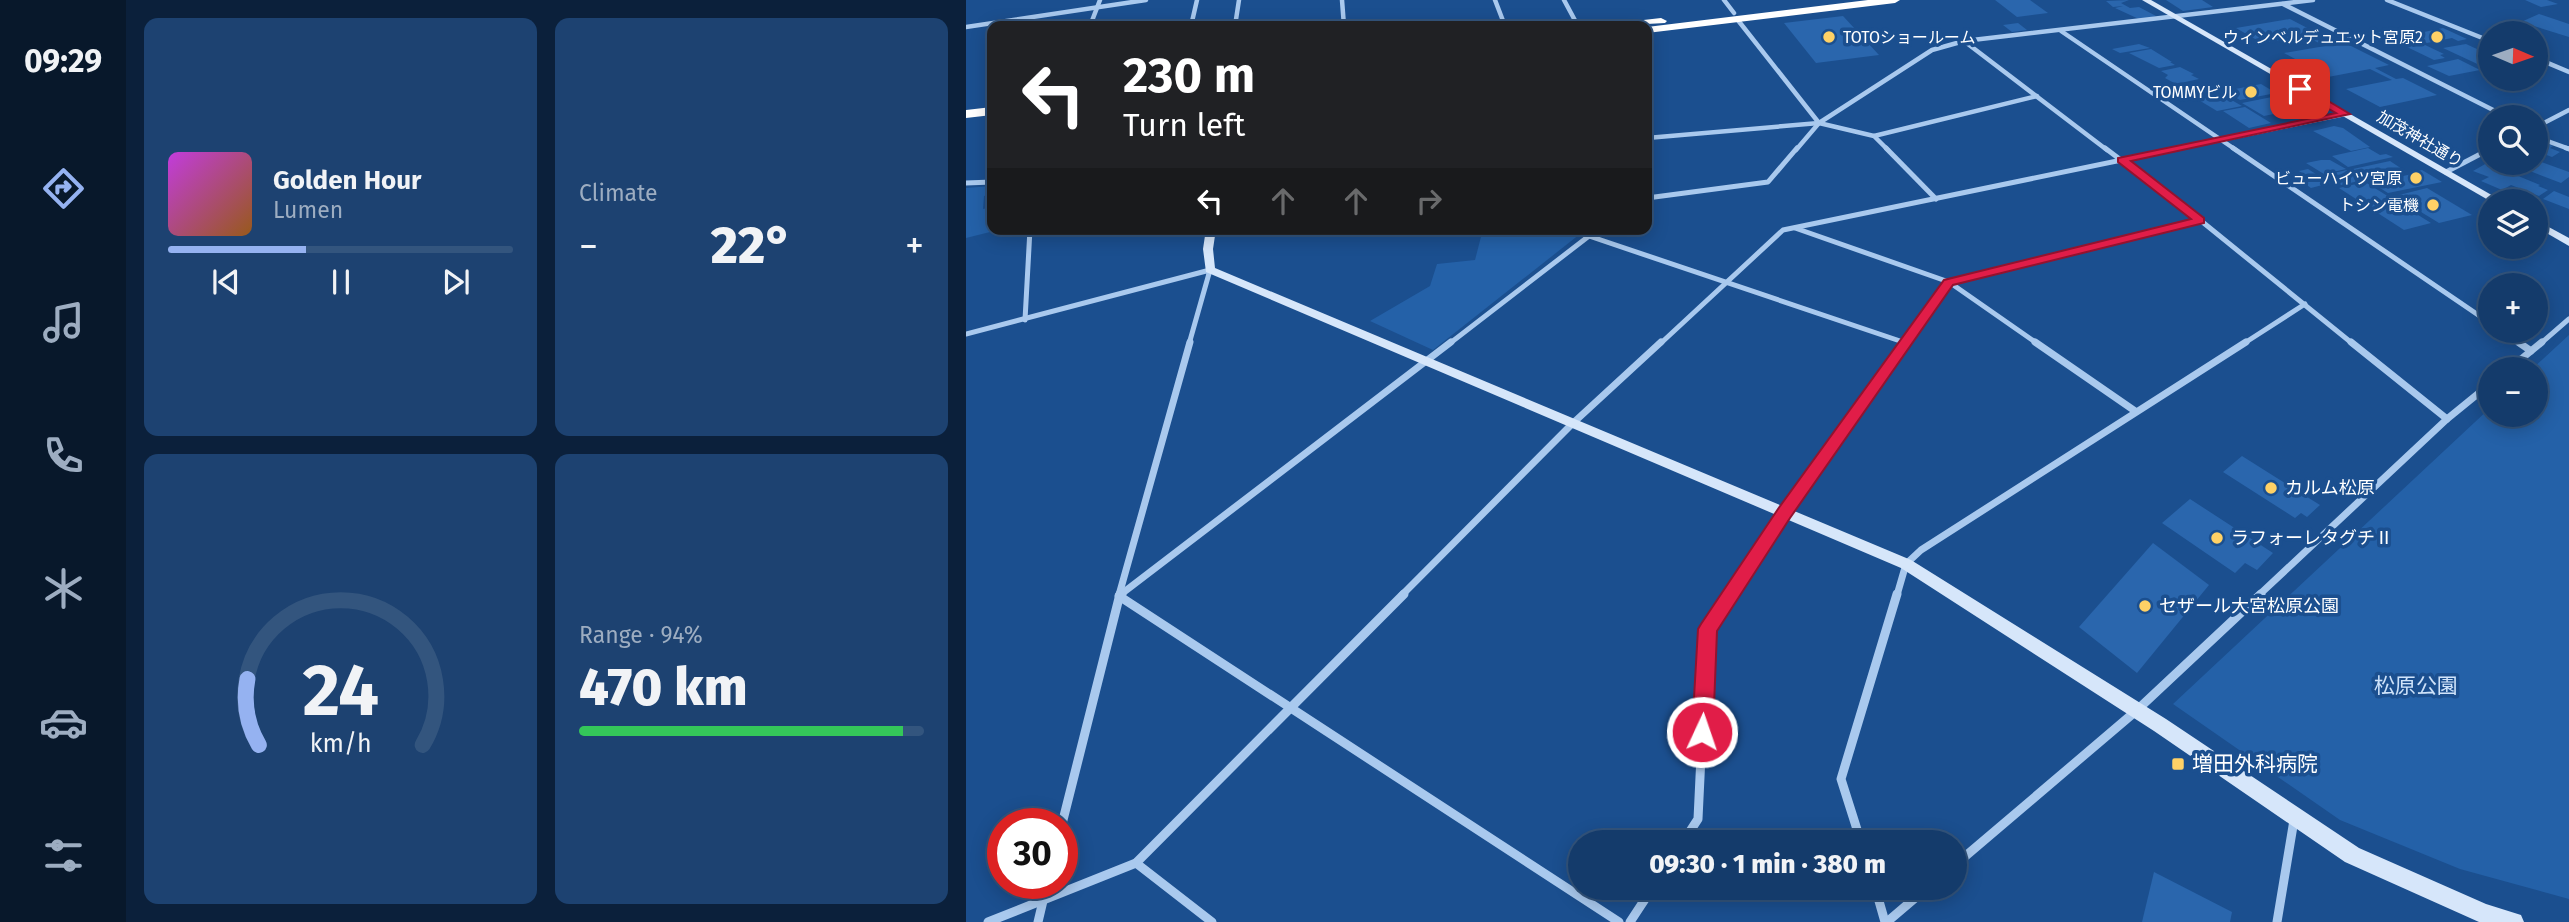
<!DOCTYPE html>
<html lang="en">
<head>
<meta charset="utf-8">
<style>
	body { margin:0; font-family:"Fira Sans","Noto Sans JP",sans-serif; background:#1d4271; color:#f1f3f6; height:100vh; display:flex; flex-direction:column; font-size:26px; white-space:nowrap }
	* { box-sizing:border-box; margin:0 }
	p { font-size:23px; color:#9dadc1 }
	.icon { flex:none; width:38px; height:38px; fill:none; stroke:currentColor; stroke-width:2; stroke-linecap:round; stroke-linejoin:round }
	.map { position:relative; flex:1; overflow:hidden }
	.panel { display:flex; flex-direction:column; gap:18px; padding:18px; background:#0b203b; width:840px }
	.panel>* { flex:none }
	.banner { position:absolute; left:21px; top:21px; width:665px; height:214px; border-radius:14px; box-shadow:0 4px 18px #0003,0 0 0 2px #33557e; background:#202124; color:#fff; overflow:hidden }
	.needle { width:46px; rotate:92deg }
	.fabs { position:absolute; left:1512px; top:21px; display:grid; gap:14px }
	.fabs a { display:grid; place-items:center; width:70px; height:70px; border-radius:50%; background:#143b6b; box-shadow:0 4px 18px #0003,0 0 0 2px #33557e; font-size:35px }
	.speed { position:absolute; left:21px; top:808px; display:flex; gap:14px; font-size:35px; font-weight:700; text-align:center }
	.speed>* { display:grid; place-content:center; width:91px; height:91px; border-radius:50%; background:#143b6b; box-shadow:0 4px 18px #0003,0 0 0 2px #33557e; line-height:1 }
	.speed .limit { border:10px solid #d22; background:#fff; color:#111 }
	.pin { position:absolute; display:grid; place-items:center; width:60px; height:60px; color:#fff; margin:-30px; border-radius:14px; box-shadow:0 4px 10px #0006 }
	.me { position:absolute; width:77px; margin:-38px; rotate:3deg; stroke-linejoin:round; filter:drop-shadow(0 0 5px #0008) }
	.turn { display:flex; align-items:center; gap:24px; height:147px; padding:0 21px; font-size:32px }
	.turn .icon { width:91px; height:91px; stroke-width:2.5 }
	.turn b { display:block; font-size:49px; line-height:60px }
	.lanes { display:flex; align-items:center; height:66px; padding:0 21px; background:#0003; justify-content:center; gap:35px; direction:ltr }
	.lanes .off { opacity:.35 }
	.big { font-size:52px; font-weight:800; line-height:1.1 }
	.panel .tile { flex:1; display:flex; flex-direction:column; justify-content:center; gap:10px; min-width:0; padding:0 24px; border-radius:14px; background:#1d4271 }
	.panel .dial { align-items:center; gap:0 }
	.dial svg { height:182px; overflow:visible; fill:none; stroke:#33557e; stroke-width:7; stroke-linecap:round; text-anchor:middle }
	.dial text { fill:#f1f3f6; stroke:none }
	.song { display:flex; align-items:center; gap:21px }
	.cover { width:84px; height:84px; border-radius:10px; background:linear-gradient(135deg,hsl(290 70% 55%),hsl(30 70% 35%)) }
	.played { height:7px; border-radius:4px; background:linear-gradient(90deg,#95b2f1 40%,#33557e 40%) }
	.keys { display:flex; justify-content:space-around; direction:ltr }
	.heat { display:flex; justify-content:space-between; align-items:center; font-size:38px; direction:ltr }
	.charge { height:10px; border-radius:5px; background:linear-gradient(90deg,#34c759 94%,#33557e 0) }
	.panel .tiles { flex:1; display:grid; gap:18px; grid-template-columns:repeat(2,1fr) }
	.trip { position:absolute; left:602px; top:830px; width:399px; height:70px; border-radius:35px; background:#143b6b; box-shadow:0 4px 18px #0003,0 0 0 2px #33557e; font-weight:800; line-height:70px; text-align:center }
	main { display:flex; flex:1; min-height:0 }
	.dock { display:flex; flex-direction:column; width:126px; justify-content:space-around; align-items:center; background:#08182b; color:#9dadc1 }
	.dock .icon { width:49px; height:49px }
	.dock .on { color:#95b2f1 }
	.dock b { font-size:32px; color:#f1f3f6 }
	.map>svg:first-child { display:block }
</style>
</head>
<body>
<main>
<nav class="dock">
<b>09:29</b>
<svg class="icon on" aria-label="directions" viewBox="0 0 24 24"><path d="M12 3l9 9-9 9-9-9zM9 14v-3h6M13 9l2 2-2 2"/></svg>
<svg class="icon" aria-label="music" viewBox="0 0 24 24"><path d="M9 18V5l10-2v13"/><circle cx="6" cy="18" r="3"/><circle cx="16" cy="16" r="3"/></svg>
<svg class="icon" aria-label="phone" viewBox="0 0 24 24"><path d="M5 4h4l2 5-3 2q2 4 5 5l2-3 5 2v4C11 20 4 13 5 4z"/></svg>
<svg class="icon" aria-label="climate" viewBox="0 0 24 24"><path d="M12 3v18M4 7l16 10M4 17L20 7"/></svg>
<svg class="icon" aria-label="car" viewBox="0 0 24 24"><path d="M5 17H2v-5l4-1 3-4h7l3 4 3 1v5h-3M9 17h6M6 11h13"/><circle cx="7" cy="17" r="2"/><circle cx="17" cy="17" r="2"/></svg>
<svg class="icon" aria-label="filters" viewBox="0 0 24 24"><path d="M4 7h16M4 17h16"/><circle cx="9" cy="7" r="2"/><circle cx="15" cy="17" r="2"/></svg>
</nav>
<section class="panel">
<div class="tiles">
<div class="tile">
<div class="song"><i class="cover"></i><div><b>Golden Hour</b><p>Lumen</p></div></div>
<div class="played"></div>
<div class="keys"><svg class="icon" aria-label="previous" viewBox="0 0 24 24"><path d="M18 5L8 12l10 7zM5 5v14"/></svg><svg class="icon" aria-label="pause" viewBox="0 0 24 24"><path d="M8 5v14M16 5v14"/></svg><svg class="icon" aria-label="next" viewBox="0 0 24 24"><path d="M6 5l10 7-10 7zM19 5v14"/></svg></div>
</div>
<div class="tile"><p>Climate</p>
<div class="heat"><a>−</a><b class="big">22°</b><a>+</a></div>
</div>
<div class="tile dial"><svg viewBox="0 0 100 80">
<path d="M14 69A42 42 0 1 1 86 69"/>
<path d="M14 69A42 42 0 0 1 9 40" stroke="#95b2f1"/>
<text x="50" y="56" font-size="32" font-weight="700">24</text>
<text x="50" y="72" font-size="11">km/h</text>
</svg></div>
<div class="tile"><p>Range · 94%</p><b class="big">470 km</b><div class="charge"></div></div>
</div>
</section>
<div class="map">
<svg width="1603" height="922" viewBox="0 0 1603 922">
	<rect width="100%" height="100%" fill="#1b4f8f"/>
	<!-- green -->
	<g fill="#2461a8">
		<polygon points="26,186 26,194 18,196 17,209 26,207 26,229 36,229 0,238 0,188"/>
		<polygon points="517,229 612,229 614,234 467,350 404,321 464,286 471,264 509,260"/>
		<polygon points="1603,335 1603,899 1494,869 1374,820 1207,704 1524,408 1524,415 1570,415 1570,369 1566,369"/>
	</g>
	<!-- building -->
	<g fill="#2a66ad">
		<polygon points="1029,0 1064,0 1082,13 1051,17"/>
		<polygon points="1163,0 1155,3 1164,8 1173,7 1190,16 1175,20 1149,8 1157,6 1147,7 1140,1"/>
		<polygon points="1200,0 1236,0 1247,7 1217,11"/>
		<polygon points="1559,0 1581,0 1592,4 1575,7"/>
		<polygon points="1573,14 1603,24 1603,37 1555,22"/>
		<polygon points="877,16 913,55 850,63 818,23"/>
		<polygon points="1324,19 1351,33 1345,35 1365,45 1377,42 1423,65 1409,68 1430,79 1437,78 1471,95 1414,107 1380,89 1426,80 1404,69 1362,77 1318,53 1359,46 1339,36 1296,43 1270,28"/>
		<polygon points="1052,23 1061,30 1046,32 1037,25"/>
		<polygon points="1477,28 1501,39 1492,41 1486,38 1461,43 1444,35"/>
		<polygon points="1429,30 1440,35 1420,38 1409,33"/>
		<polygon points="1443,37 1454,42 1434,46 1423,40"/>
		<polygon points="1173,44 1184,48 1154,53 1146,49"/>
		<polygon points="1457,44 1478,54 1474,55 1479,58 1468,60 1441,47"/>
		<polygon points="1500,44 1524,55 1524,67 1520,68 1477,48"/>
		<polygon points="1185,49 1206,62 1204,62 1209,65 1193,68 1163,53"/>
		<polygon points="1492,59 1514,70 1483,76 1461,66"/>
		<polygon points="1214,67 1228,74 1225,75 1233,79 1210,84 1199,78 1202,75 1195,71"/>
		<polygon points="1295,84 1310,93 1274,100 1259,91"/>
		<polygon points="1255,94 1276,106 1251,111 1231,99"/>
		<polygon points="1321,94 1338,103 1325,106 1331,109 1298,116 1276,103"/>
		<polygon points="1279,107 1305,123 1283,128 1257,111"/>
		<polygon points="1368,126 1377,128 1404,147 1385,151 1347,131"/>
		<polygon points="1572,140 1587,146 1584,148 1594,152 1586,157 1570,151 1570,142"/>
		<polygon points="1402,148 1414,155 1420,154 1427,157 1382,167 1366,156"/>
		<polygon points="1355,160 1364,160 1380,169 1358,174 1340,163"/>
		<polygon points="1570,160 1603,172 1603,177 1595,183 1551,166 1557,163 1570,163"/>
		<polygon points="1424,161 1439,171 1402,179 1387,169"/>
		<polygon points="1521,163 1574,185 1572,186 1582,190 1573,196 1545,185 1536,190 1515,181 1523,177 1507,171"/>
		<polygon points="1342,169 1364,183 1345,188 1331,178 1340,176 1333,171"/>
		<polygon points="1381,170 1397,180 1375,185 1359,175"/>
		<polygon points="1456,170 1476,182 1422,193 1406,183 1446,174 1443,173"/>
		<polygon points="1399,182 1465,223 1438,230 1373,188"/>
		<polygon points="1461,188 1506,215 1473,223 1429,196"/>
		<polygon points="1588,191 1603,197 1603,209 1577,199"/>
		<polygon points="1276,456 1354,505 1341,517 1335,513 1329,518 1257,472"/>
		<polygon points="1224,499 1307,553 1291,570 1279,563 1269,573 1196,523"/>
		<polygon points="1187,543 1243,585 1171,673 1113,627"/>
		<polygon points="1188,872 1266,912 1264,922 1176,922"/>
	</g>
	<g fill="none" stroke-linecap="round" stroke-linejoin="round">
		<!-- street-far3 -->
		<g stroke="#a9c9ee" stroke-width="4.5">
			<polyline points="376,0 378,26"/>
			<polyline points="529,0 539,26"/>
			<polyline points="598,0 612,26"/>
			<polyline points="758,0 768,13"/>
			<polyline points="1421,0 1524,41"/>
			<polyline points="1317,4 1541,117"/>
			<polyline points="771,19 853,123"/>
			<polyline points="124,26 134,0"/>
			<polyline points="225,26 231,0"/>
			<polyline points="269,26 273,0"/>
			<polyline points="0,27 180,0"/>
			<polyline points="1095,31 1270,150"/>
			<polyline points="998,41 1141,150"/>
			<polyline points="1570,58 1603,72"/>
			<polyline points="1570,127 1603,110"/>
			<polyline points="908,136 1071,96"/>
			<polyline points="1570,137 1603,149"/>
			<polyline points="681,138 853,123 908,136 922,150"/>
			<polyline points="830,150 853,123 966,50 998,41 1347,0"/>
			<polyline points="1205,150 1379,114"/>
		</g>
		<!-- street-far2 -->
		<g stroke="#a9c9ee" stroke-width="5">
			<polyline points="920,148 970,199"/>
			<polyline points="1139,148 1234,220 1387,344"/>
			<polyline points="1267,148 1524,323"/>
			<polyline points="1600,148 1603,149"/>
			<polyline points="1480,172 1524,149"/>
			<polyline points="0,183 26,182"/>
			<polyline points="681,198 802,182 831,148"/>
			<polyline points="829,228 983,282 1072,344"/>
			<polyline points="620,229 623,236 940,343"/>
			<polyline points="59,320 64,229"/>
			<polyline points="1536,331 1554,344"/>
			<polyline points="0,334 244,270 223,344"/>
			<polyline points="483,344 623,236"/>
			<polyline points="694,344 817,230 1214,148"/>
			<polyline points="939,344 983,282 1234,220"/>
			<polyline points="1277,344 1339,304"/>
			<polyline points="1574,344 1603,319"/>
		</g>
		<!-- street-far1 -->
		<g stroke="#a9c9ee" stroke-width="7">
			<polyline points="936,342 940,343"/>
			<polyline points="1069,342 1169,411"/>
			<polyline points="1385,342 1481,419"/>
			<polyline points="1552,342 1565,351"/>
			<polyline points="1543,369 1576,342"/>
			<polyline points="153,595 224,342"/>
			<polyline points="154,595 485,342"/>
			<polyline points="436,595 606,424 695,342"/>
			<polyline points="764,595 818,514 940,342"/>
			<polyline points="931,595 940,564 955,550 1280,342"/>
			<polyline points="1293,595 1481,419 1524,384"/>
		</g>
		<!-- street -->
		<g stroke="#a9c9ee" stroke-width="9">
			<polyline points="156,594 153,596 653,922"/>
			<polyline points="96,824 154,594"/>
			<polyline points="717,842 732,819 741,630 765,594"/>
			<polyline points="895,842 875,779 931,594"/>
			<polyline points="170,863 246,922"/>
			<polyline points="989,865 1170,711 1295,594"/>
			<polyline points="909,887 919,922"/>
			<polyline points="22,922 170,863 438,594"/>
			<polyline points="72,922 81,884"/>
			<polyline points="664,922 687,887"/>
			<polyline points="921,922 962,887"/>
			<polyline points="1311,922 1328,820"/>
		</g>
		<!-- secondary -->
		<g fill="#d6e6fa" fill-rule="evenodd">
			<polygon points="1176,0 1185,0 1536,201 1524,201"/>
			<polygon points="1570,220 1603,238 1603,246 1570,227"/>
			<polygon points="240,229 250,229 247,249 249,268 945,560 1200,719 1393,848 1520,904 1555,915 1558,922 1513,922 1379,862 1188,731 935,568 240,272 237,249"/>
		</g>
		<!-- highway -->
		<g fill="#fff" fill-rule="evenodd">
			<polygon points="902,0 934,0 929,3 681,33 681,27"/>
			<polygon points="695,18 701,21 699,23 645,26 651,23"/>
			<polygon points="26,107 26,115 0,118 0,110"/>
		</g>
	</g>
	<!-- route -->
	<polygon fill="#e11d48" stroke="#92132f" stroke-width="2" points="1331,86 1337,86 1384,114 1165,161 1238,218 1238,223 987,285 824,518 751,631 747,732 744,738 736,741 729,738 726,732 732,629 735,624 812,509 978,280 1225,219 1152,162 1152,158 1370,113 1331,91"/>
	<!-- markers -->
	<g fill="#ffd166" stroke="#1b4f8f" stroke-width="2.5">
		<circle cx="863" cy="37" r="7"/>
		<circle cx="1471" cy="37" r="7"/>
		<circle cx="1285" cy="92" r="7"/>
		<circle cx="1450" cy="178" r="7"/>
		<circle cx="1467" cy="205" r="7"/>
		<circle cx="1305" cy="488" r="7"/>
		<circle cx="1251" cy="538" r="7"/>
		<circle cx="1179" cy="606" r="7"/>
		<rect x="1205" y="757" width="14" height="14" rx="3.5"/>
	</g>
	<g text-anchor="middle" dominant-baseline="central" stroke-width="7" stroke-linejoin="round" paint-order="stroke">
		<!-- far-poi labels -->
		<g font-size="16" fill="#fff" stroke="#1b4f8f" text-anchor="end">
			<text x="877" y="37" text-anchor="start">TOTOショールーム</text>
			<text x="1457" y="37">ウィンベルデュエット宮原2</text>
			<text x="1271" y="92">TOMMYビル</text>
			<text x="1436" y="178">ビューハイツ宮原</text>
			<text x="1453" y="205">トシン電機</text>
		</g>
		<!-- far-street labels -->
		<g font-size="16" fill="#fff" stroke="#1b4f8f">
			<text transform="translate(1454 139) rotate(30)">加茂神社通り</text>
		</g>
		<!-- poi labels -->
		<g font-size="18" fill="#fff" stroke="#1b4f8f" text-anchor="start">
			<text x="1319" y="488">カルム松原</text>
			<text x="1265" y="538">ラフォーレタグチⅡ</text>
			<text x="1193" y="606">セザール大宮松原公園</text>
		</g>
		<!-- near-park labels -->
		<g font-size="21" fill="#cfe3fa" stroke="#1b4f8f">
			<text x="1450" y="686">松原公園</text>
		</g>
		<!-- near-poi labels -->
		<g font-size="21" fill="#fff" stroke="#1b4f8f" text-anchor="start">
			<text x="1226" y="764">増田外科病院</text>
		</g>
	</g>
</svg>
<div class="fabs">
<a><svg class="needle" viewBox="-14 -14 28 28"><path d="M0-13l5 13h-10z" fill="#e53935"/><path d="M0 13l5-13h-10z" fill="#9dadc1"/></svg></a>
<a><svg class="icon" aria-label="search" viewBox="0 0 24 24"><circle cx="10" cy="10" r="6"/><path d="M15 15l6 6"/></svg></a>
<a><svg class="icon" aria-label="layers" viewBox="0 0 24 24"><path d="M12 4l9 5-9 5-9-5zM3 14l9 5 9-5"/></svg></a>
<a>+</a>
<a>−</a>
</div>
<div class="speed"><div class="limit">30</div></div>
<div class="pin" style="left:1334px;top:89px;background:#d93025"><svg class="icon" aria-label="arrive" viewBox="0 0 24 24"><path d="M6 21V4h12l-3 4 3 4H6"/></svg></div>
<svg class="me" style="left:736px;top:732px" viewBox="-20 -20 40 40"><circle r="17" fill="#e11d48" stroke="#fff" stroke-width="3"/><path d="M0-11L8 9 0 5-8 9z" fill="#fff"/></svg>
<div class="trip">09:30 · 1 min · 380 m</div>
<div class="banner">
<div class="turn"><svg class="icon" aria-label="left" viewBox="0 0 24 24"><path d="M17 20v-9H6M10 6l-5 5 5 5"/></svg><div><b>230 m</b>Turn left</div></div>
<div class="lanes"><svg class="icon" aria-label="left" viewBox="0 0 24 24"><path d="M17 20v-9H6M10 6l-5 5 5 5"/></svg><svg class="icon off" aria-label="ahead" viewBox="0 0 24 24"><path d="M12 20V5M6 11l6-6 6 6"/></svg><svg class="icon off" aria-label="ahead" viewBox="0 0 24 24"><path d="M12 20V5M6 11l6-6 6 6"/></svg><svg class="icon off" aria-label="right" viewBox="0 0 24 24"><path d="M7 20v-9h11M14 6l5 5-5 5"/></svg></div>
</div>
</div>
</main>
</body>
</html>
